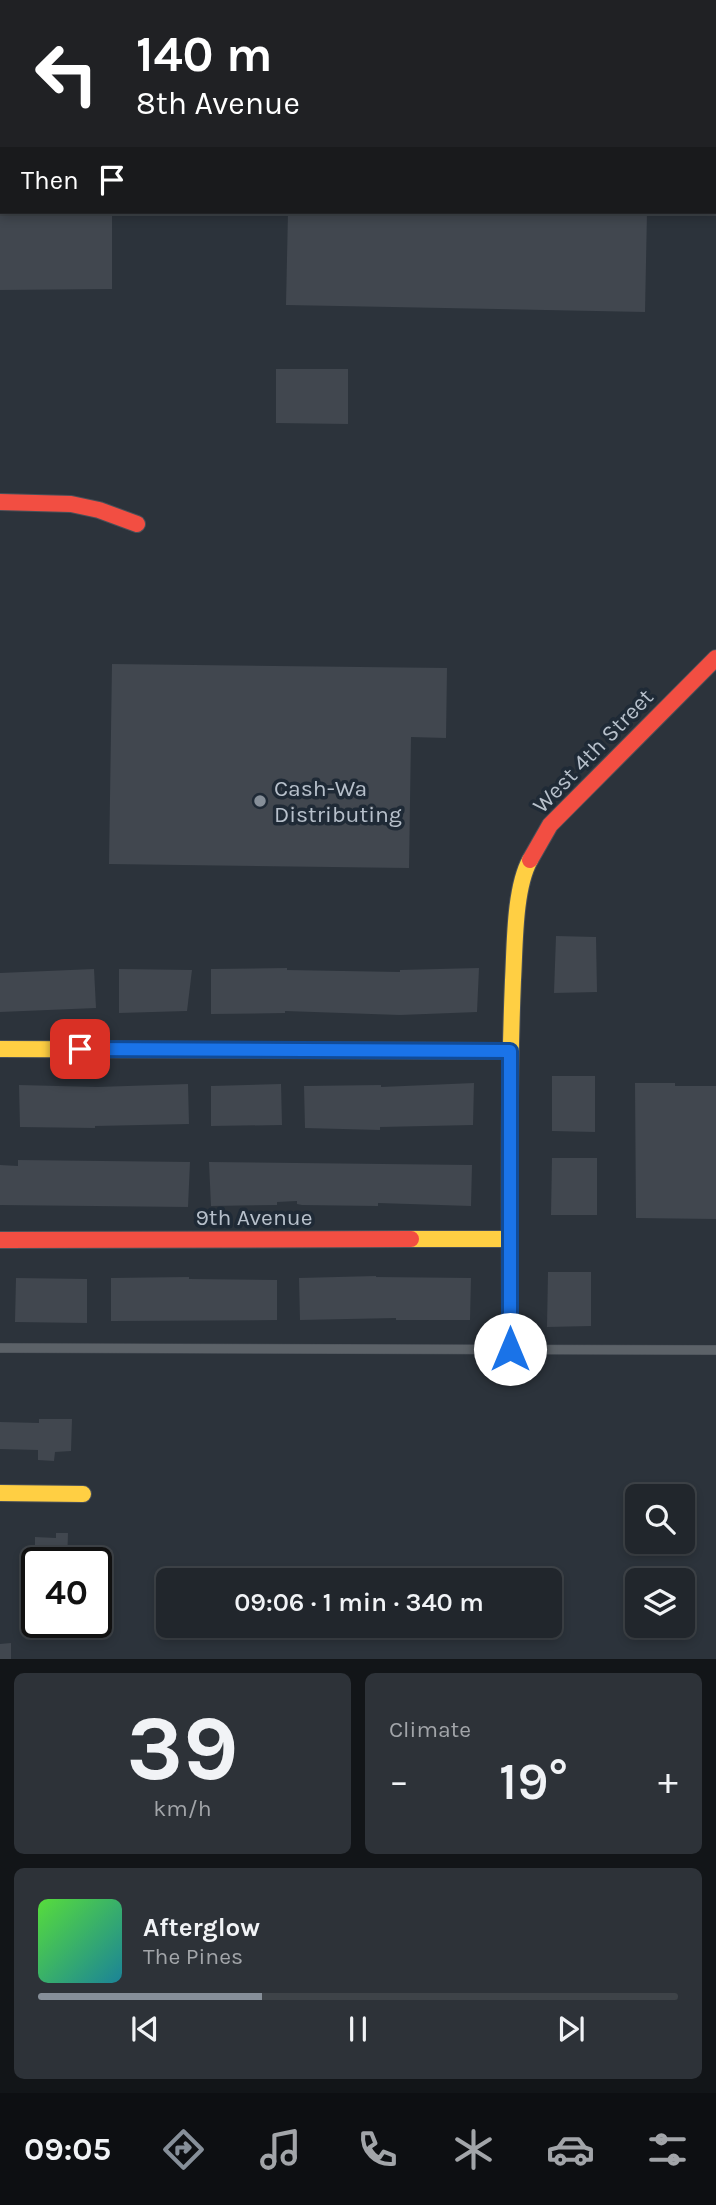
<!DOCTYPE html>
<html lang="en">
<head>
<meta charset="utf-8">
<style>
	body { margin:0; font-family:Karla,sans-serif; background:#2d3238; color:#f1f3f6; height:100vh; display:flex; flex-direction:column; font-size:26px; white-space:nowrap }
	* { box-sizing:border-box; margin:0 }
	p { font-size:23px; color:#a2a5a9 }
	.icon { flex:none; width:38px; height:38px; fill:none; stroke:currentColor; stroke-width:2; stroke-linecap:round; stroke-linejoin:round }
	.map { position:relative; height:1659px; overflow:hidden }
	.panel { display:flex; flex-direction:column; gap:14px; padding:14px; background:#121518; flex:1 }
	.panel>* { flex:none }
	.top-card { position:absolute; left:0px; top:0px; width:718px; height:214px; box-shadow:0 4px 10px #0003,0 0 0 2px #3e4348; background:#202124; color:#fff; overflow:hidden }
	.controls { position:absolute; left:625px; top:1484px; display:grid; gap:14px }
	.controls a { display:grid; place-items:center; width:70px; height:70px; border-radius:10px; background:#21262c; box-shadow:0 4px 10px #0003,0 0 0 2px #3e4348; font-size:35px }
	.speed { position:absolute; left:21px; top:1547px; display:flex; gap:14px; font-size:35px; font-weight:700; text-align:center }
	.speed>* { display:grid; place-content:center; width:91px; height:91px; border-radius:50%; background:#21262c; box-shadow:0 4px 10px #0003,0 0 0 2px #3e4348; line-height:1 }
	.speed .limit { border:4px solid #111; border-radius:10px; background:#fff; color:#111 }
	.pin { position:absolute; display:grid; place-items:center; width:60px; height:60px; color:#fff; margin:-30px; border-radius:14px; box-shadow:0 4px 10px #0006 }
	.me { position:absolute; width:77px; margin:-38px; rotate:0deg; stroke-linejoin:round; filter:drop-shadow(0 0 5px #0008) }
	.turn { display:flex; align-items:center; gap:24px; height:147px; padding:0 21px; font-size:32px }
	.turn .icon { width:91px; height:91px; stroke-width:2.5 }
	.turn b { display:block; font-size:49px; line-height:60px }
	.then { display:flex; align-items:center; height:66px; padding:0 21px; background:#0003; gap:14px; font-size:26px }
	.big { font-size:52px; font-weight:600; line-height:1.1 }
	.panel .card { flex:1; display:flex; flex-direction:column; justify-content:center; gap:10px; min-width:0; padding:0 24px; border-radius:10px; background:#2d3238 }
	.panel .dial { align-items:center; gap:0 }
	.dial b { font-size:91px; line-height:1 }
	.song { display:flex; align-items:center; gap:21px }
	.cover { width:84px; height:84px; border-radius:10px; background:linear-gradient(135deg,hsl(110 70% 55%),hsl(190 70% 35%)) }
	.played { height:7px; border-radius:4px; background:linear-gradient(90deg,#868f99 35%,#3e4348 35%) }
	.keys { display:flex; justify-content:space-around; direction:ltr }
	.heat { display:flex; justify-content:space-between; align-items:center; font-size:38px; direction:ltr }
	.panel .tiles { flex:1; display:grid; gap:14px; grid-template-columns:1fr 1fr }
	.card:last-child { grid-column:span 2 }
	.trip { position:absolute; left:156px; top:1568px; width:406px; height:70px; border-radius:10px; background:#21262c; box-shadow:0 4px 10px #0003,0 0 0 2px #3e4348; font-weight:600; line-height:70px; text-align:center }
	.tab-bar { display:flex; height:112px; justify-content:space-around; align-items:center; background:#0d0f12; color:#a2a5a9 }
	.tab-bar .icon { width:49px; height:49px }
	.tab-bar .active { color:#868f99 }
	.tab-bar b { font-size:32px; color:#f1f3f6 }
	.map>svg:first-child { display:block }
</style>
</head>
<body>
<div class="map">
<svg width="716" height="1659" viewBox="0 0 716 1659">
	<rect width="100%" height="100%" fill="#2c333b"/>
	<!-- building -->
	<g fill="#41474f">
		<polygon points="112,212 112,289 0,290 0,213"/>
		<polygon points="288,212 647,212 645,312 286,305"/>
		<polygon points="276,369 348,369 348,424 276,423"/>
		<polygon points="112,664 447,668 446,738 411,737 409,868 109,864"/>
		<polygon points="556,936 596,937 597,992 554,993"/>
		<polygon points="287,968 287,970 400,972 400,970 479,968 477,1012 400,1015 285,1011 285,1013 211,1014 211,969"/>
		<polygon points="94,969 96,1008 0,1012 0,973"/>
		<polygon points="119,969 192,970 187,1011 119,1013"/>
		<polygon points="552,1076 595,1076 595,1132 552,1131"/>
		<polygon points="474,1083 473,1125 380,1127 380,1130 305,1128 304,1086 381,1085 381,1087"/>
		<polygon points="635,1083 675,1083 675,1086 716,1086 716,1219 636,1218"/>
		<polygon points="188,1084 189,1124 95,1126 95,1128 20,1127 19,1085 97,1087"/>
		<polygon points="281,1084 282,1125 211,1126 211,1086"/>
		<polygon points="552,1158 597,1158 597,1215 551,1215"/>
		<polygon points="18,1160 190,1162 188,1207 0,1205 0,1165 18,1166"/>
		<polygon points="209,1162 472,1165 471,1206 378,1203 378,1206 302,1205 297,1204 297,1201 277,1202 277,1205 211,1206"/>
		<polygon points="548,1272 591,1272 591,1326 547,1327"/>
		<polygon points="376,1276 376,1277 471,1278 470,1320 396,1320 396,1318 300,1320 299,1278"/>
		<polygon points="189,1277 189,1279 277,1280 277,1320 111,1321 111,1278"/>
		<polygon points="16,1278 87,1279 87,1323 15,1322"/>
		<polygon points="39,1419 72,1419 71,1451 55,1452 54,1461 38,1460 38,1450 0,1449 0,1422 39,1423"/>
		<polygon points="56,1533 68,1533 67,1563 35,1563 35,1537 56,1538"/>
		<polygon points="11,1643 11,1659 0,1659 0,1644"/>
	</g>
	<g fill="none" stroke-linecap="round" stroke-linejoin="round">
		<defs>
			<g id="lane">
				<polyline points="685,0 685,2"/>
				<polyline points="0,1348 716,1350"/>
			</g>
			<g id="slow">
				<polyline points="0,1049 510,1051"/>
				<polyline points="411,1239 509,1239"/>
				<path d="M510,1349C510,1226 508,1103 513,980C515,946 514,889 530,860"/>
				<polyline points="0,1493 83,1494"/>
			</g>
			<g id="jam">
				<polyline points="0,502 71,504 99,510 137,524"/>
				<polyline points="530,860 550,825 716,658"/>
				<polyline points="0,1240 411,1239"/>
			</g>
		</defs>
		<!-- lane casing -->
		<use href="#lane" stroke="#4a5058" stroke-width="10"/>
		<!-- slow casing -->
		<use href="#slow" stroke="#4a5058" stroke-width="18"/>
		<!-- jam casing -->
		<use href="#jam" stroke="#4a5058" stroke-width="18"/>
		<!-- lane -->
		<use href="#lane" stroke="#5c6268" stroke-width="9"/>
		<!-- slow -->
		<use href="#slow" stroke="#ffcf43" stroke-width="16"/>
		<!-- jam -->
		<use href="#jam" stroke="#f24e42" stroke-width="16"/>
	</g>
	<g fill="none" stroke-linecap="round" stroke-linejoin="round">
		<defs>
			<polyline id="route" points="80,1049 510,1051 510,1349"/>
		</defs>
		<!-- route casing -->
		<use href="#route" stroke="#114b97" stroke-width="18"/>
		<!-- route -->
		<use href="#route" stroke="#1a73e8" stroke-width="12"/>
	</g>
	<!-- markers -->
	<circle fill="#868f99" stroke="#1f2a36" stroke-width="2.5" cx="260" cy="801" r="7"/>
	<g text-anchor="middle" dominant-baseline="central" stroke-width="7" stroke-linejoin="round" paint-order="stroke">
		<!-- street labels -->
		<g font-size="23" fill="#b7c0cb" stroke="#1f2a36">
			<text transform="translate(593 751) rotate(-46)">West 4th Street</text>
			<text x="254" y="1217">9th Avenue</text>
		</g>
		<!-- poi labels -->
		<g font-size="23" fill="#b7c0cb" stroke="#1f2a36" text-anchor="start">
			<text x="274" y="788">Cash-Wa<tspan x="274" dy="26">Distributing</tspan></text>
		</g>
	</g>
</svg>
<div class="controls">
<a><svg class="icon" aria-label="search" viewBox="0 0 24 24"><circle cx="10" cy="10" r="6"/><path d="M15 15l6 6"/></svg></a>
<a><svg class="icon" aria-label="layers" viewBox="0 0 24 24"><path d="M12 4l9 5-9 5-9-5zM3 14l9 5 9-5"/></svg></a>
</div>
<div class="speed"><div class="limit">40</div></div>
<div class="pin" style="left:80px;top:1049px;background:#d93025"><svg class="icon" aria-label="arrive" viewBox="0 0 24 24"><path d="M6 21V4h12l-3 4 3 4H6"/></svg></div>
<svg class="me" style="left:510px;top:1349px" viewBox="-20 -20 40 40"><circle r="19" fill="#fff"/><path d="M0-13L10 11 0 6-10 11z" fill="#1a73e8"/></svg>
<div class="trip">09:06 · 1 min · 340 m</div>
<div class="top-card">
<div class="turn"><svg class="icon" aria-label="left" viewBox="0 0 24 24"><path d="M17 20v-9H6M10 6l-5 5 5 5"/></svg><div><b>140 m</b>8th Avenue</div></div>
<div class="then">Then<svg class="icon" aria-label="arrive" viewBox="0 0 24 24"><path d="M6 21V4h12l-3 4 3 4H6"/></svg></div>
</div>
</div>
<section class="panel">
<div class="tiles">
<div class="card dial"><b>39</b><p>km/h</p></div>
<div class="card"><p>Climate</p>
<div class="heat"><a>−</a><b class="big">19°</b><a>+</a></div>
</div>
<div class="card">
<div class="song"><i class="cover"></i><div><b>Afterglow</b><p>The Pines</p></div></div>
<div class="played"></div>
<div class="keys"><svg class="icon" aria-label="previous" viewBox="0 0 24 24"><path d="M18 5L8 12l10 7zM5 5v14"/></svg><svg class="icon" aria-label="pause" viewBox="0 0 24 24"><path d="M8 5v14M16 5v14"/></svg><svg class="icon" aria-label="next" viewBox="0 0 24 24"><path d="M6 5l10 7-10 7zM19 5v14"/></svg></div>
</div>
</div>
</section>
<nav class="tab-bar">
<b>09:05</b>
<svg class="icon active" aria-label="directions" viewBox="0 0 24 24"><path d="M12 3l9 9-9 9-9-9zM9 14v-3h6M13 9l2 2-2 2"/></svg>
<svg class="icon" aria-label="music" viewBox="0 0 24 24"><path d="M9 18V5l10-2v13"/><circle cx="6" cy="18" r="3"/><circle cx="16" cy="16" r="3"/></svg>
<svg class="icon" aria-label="phone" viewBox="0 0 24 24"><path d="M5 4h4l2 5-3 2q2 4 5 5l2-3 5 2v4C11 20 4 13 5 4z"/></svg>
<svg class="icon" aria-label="climate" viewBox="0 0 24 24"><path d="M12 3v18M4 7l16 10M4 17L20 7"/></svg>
<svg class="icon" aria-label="car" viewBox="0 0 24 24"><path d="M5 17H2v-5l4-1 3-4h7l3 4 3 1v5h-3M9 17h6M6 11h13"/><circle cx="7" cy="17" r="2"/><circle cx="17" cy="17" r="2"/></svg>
<svg class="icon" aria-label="filters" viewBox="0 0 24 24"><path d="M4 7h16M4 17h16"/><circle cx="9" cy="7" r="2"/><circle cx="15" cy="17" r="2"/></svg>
</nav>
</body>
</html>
